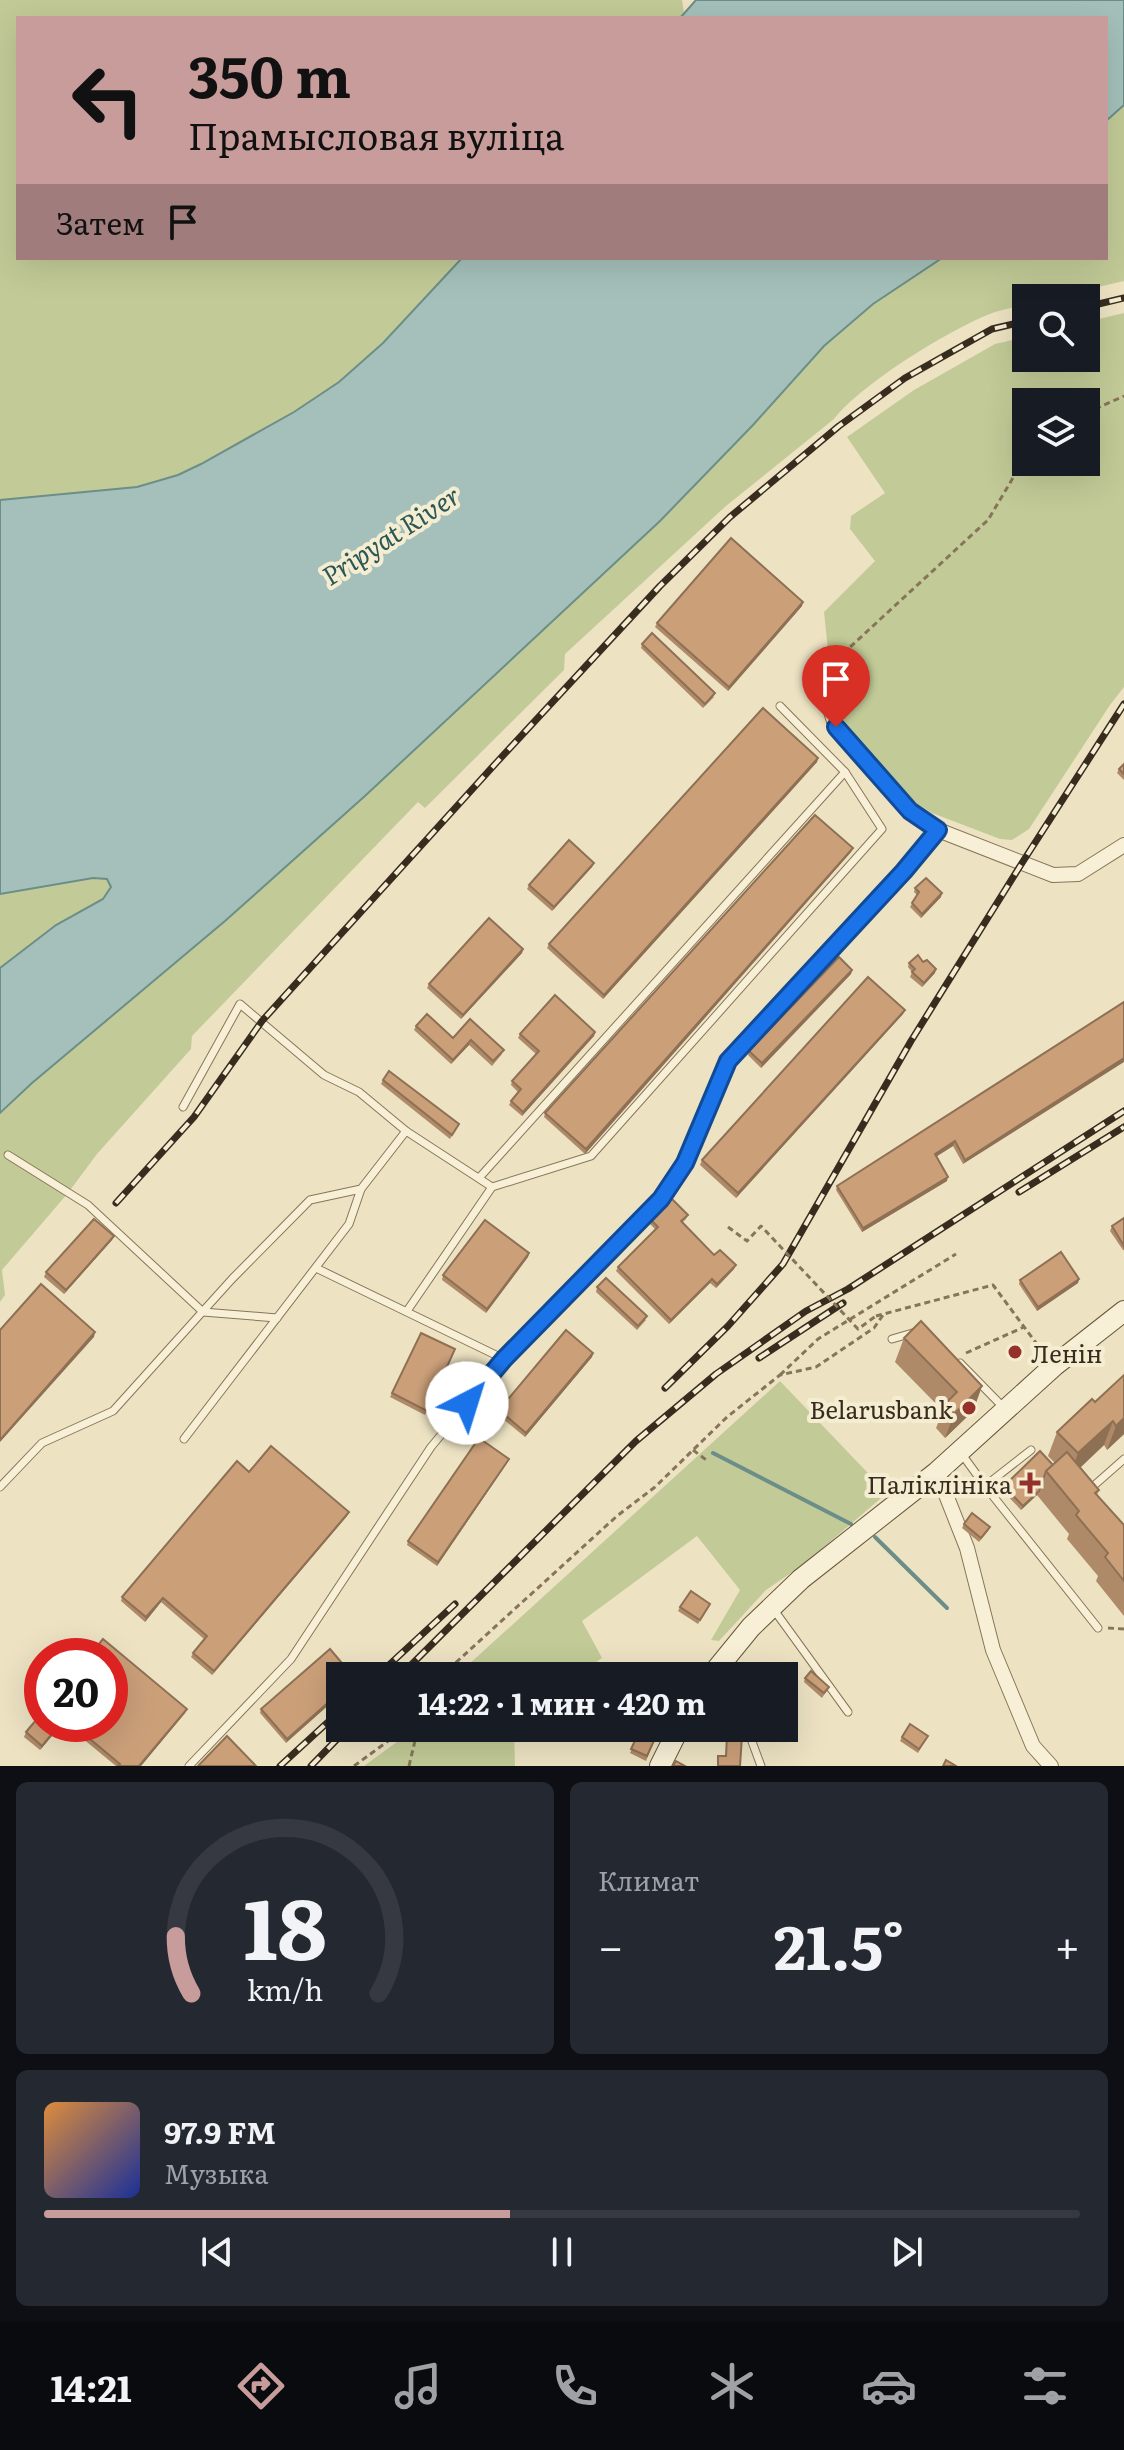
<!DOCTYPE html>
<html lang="ru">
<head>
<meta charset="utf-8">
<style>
	body { margin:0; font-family:Literata,serif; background:#242831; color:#f1f3f6; height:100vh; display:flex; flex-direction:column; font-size:30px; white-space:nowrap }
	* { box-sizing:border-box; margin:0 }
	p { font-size:26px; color:#9ea1a6 }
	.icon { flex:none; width:44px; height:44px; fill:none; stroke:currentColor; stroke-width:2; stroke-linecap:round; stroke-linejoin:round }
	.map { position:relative; height:1766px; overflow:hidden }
	.details { display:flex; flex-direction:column; gap:16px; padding:16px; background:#0d0f14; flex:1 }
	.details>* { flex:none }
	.banner { position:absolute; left:16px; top:16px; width:1092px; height:244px; border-radius:0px; box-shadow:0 8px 32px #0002; background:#c89c9b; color:#111; overflow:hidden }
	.controls { position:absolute; left:1012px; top:284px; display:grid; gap:16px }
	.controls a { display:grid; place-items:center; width:88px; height:88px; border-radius:0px; background:#171b24; box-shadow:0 8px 32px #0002; font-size:40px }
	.speed { position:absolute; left:24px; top:1638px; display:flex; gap:16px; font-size:40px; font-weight:700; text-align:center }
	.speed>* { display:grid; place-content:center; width:104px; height:104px; border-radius:50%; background:#171b24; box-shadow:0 8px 32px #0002; line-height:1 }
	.speed .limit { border:12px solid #d22; background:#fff; color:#111 }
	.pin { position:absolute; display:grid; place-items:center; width:68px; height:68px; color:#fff; margin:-82px -34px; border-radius:50% 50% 50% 0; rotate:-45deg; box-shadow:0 0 8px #0007 }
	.pin .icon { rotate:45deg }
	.me { position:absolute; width:88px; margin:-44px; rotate:40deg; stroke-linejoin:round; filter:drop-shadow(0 0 6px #0008) }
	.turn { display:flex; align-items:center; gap:28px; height:168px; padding:0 40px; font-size:36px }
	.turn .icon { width:104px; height:104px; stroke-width:2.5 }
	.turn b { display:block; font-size:56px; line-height:68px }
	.then { display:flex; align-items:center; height:76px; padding:0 40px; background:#0003; gap:16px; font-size:30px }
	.big { font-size:60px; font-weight:700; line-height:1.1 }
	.details .widget { flex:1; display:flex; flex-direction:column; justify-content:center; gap:12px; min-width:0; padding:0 28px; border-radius:12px; background:#242831 }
	.details .dial { align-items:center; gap:0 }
	.dial svg { height:208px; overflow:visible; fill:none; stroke:#363941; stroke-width:7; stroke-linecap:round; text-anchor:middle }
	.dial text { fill:#f1f3f6; stroke:none }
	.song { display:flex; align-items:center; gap:24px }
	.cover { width:96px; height:96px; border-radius:12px; background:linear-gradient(135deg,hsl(30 70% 55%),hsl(230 70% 35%)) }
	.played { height:8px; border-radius:4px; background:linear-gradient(90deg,#c89c9b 45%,#363941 45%) }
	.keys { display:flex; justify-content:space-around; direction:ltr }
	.heat { display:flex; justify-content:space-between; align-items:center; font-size:44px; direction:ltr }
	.details .tiles { flex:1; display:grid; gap:16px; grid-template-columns:1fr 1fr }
	.widget:last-child { grid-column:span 2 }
	.trip { position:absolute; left:326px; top:1662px; width:472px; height:80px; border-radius:0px; background:#171b24; box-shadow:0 8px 32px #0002; font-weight:700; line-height:80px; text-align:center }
	.tabs { display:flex; height:128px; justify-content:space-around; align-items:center; background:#090b0e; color:#9ea1a6 }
	.tabs .icon { width:56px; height:56px }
	.tabs .selected { color:#c89c9b }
	.tabs b { font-size:36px; color:#f1f3f6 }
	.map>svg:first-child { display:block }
</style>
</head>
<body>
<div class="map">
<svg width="1124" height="1766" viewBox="0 0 1124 1766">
	<rect width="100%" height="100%" fill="#ede3c3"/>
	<!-- green -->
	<g fill="#c2cb97" fill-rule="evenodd">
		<polygon points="0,0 682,0 684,13 680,18 18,18 18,258 462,258 383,343 339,382 294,412 200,464 178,475 137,487 0,500"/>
		<path d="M1124,105V281L1051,298H1026V304C1016,307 1005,309 995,312C953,327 861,384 834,419L726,506L565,654L564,670L425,808L418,802L192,1036L191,1049L97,1154L68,1193L2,1270L5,1295L0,1302V894L93,878L107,879L111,884L366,795L660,521L753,425L823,346L873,304L942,258H1106V121Z"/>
		<path d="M1124,313V687L1110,705L1029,829L1012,840L1000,839L932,813L914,802L886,774L848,728L833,698L824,612L875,561L850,529L851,516L885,493L847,437L914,390L995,344L1026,337V358H1086V322ZM1026,402H1086V462H1026Z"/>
		<polygon points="780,1381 887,1493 804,1564 766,1590 719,1641 711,1640 740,1590 697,1536 582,1621 602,1658 577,1676 456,1676"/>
		<polygon points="416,1728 514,1728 515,1766 364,1766"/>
	</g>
	<!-- water -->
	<g fill="#a5c0ba" stroke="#6c8e88" stroke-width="2">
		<polygon points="696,0 1124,0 1124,105 1106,121 1106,18 680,18"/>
		<polygon points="462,258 942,258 873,304 824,346 753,425 660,521 366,795 225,921 32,1083 0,1113 0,968 56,925 103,899 111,887 107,879 93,878 0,894 0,500 137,487 178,475 201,464 294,412 339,382 383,343"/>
	</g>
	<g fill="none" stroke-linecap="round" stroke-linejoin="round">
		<!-- stream -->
		<g stroke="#6c8e88" stroke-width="4">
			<polyline points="713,1453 851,1524"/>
			<polyline points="875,1537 947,1608"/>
		</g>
		<defs>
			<g id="lane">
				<polyline points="183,1107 240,1004 324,1075 359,1092 406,1131"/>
				<polyline points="8,1155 88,1205 203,1312 277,1318"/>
				<polyline points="479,1178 845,772"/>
				<polyline points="316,1268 504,1359"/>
				<polyline points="407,1311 492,1187 591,1156 882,829 845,772 780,706"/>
				<polyline points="892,1339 916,1332"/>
				<polyline points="960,1363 1004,1408"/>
				<polyline points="184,1439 349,1224 361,1189"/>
				<polyline points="961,1453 985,1486 1031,1450"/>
				<polyline points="985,1486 1098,1628"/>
				<polyline points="0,1487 42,1443 113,1411 232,1279 310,1200 361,1189 406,1131 492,1187"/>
				<polyline points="1090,1489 1124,1459"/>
				<polyline points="774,1610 848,1712"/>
				<polyline points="747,1728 761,1766"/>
				<polyline points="189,1766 291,1659 431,1447 504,1359 661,1199 685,1163 728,1061 904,871 937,831"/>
			</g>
			<g id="street">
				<polyline points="824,690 836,727 910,811 938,830 1053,875 1078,874 1124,845"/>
				<polyline points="937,1472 967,1548 993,1650 1033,1746 1051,1766"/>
			</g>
			<g id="secondary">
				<polyline points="711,1676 751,1627 801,1579 937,1472 1054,1366 1124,1311"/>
				<polyline points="660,1766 679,1728"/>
			</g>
		</defs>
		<!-- lane casing -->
		<use href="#lane" stroke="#87755a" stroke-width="9"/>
		<!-- street casing -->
		<use href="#street" stroke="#87755a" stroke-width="16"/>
		<!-- secondary casing -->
		<use href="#secondary" stroke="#69563d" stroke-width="22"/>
		<!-- path -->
		<g stroke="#87755a" stroke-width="3" stroke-dasharray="6 4" stroke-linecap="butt">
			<polyline points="1086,413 1124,396"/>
			<polyline points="828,679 836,660 988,520 1026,456"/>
			<polyline points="876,1316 993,1285 1045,1355"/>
			<polyline points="966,1353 1024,1327"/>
			<polyline points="780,1375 818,1339 956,1254"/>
			<polyline points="693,1450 709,1462"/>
			<polyline points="1108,1628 1124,1629"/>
			<polyline points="441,1676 617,1516 655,1487 727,1417 780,1375 816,1367 874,1328 883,1315"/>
			<polyline points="354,1766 406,1728"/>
			<polyline points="409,1766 418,1728"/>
		</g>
		<!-- lane -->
		<use href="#lane" stroke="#f8f0d6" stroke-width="7"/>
		<!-- street -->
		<use href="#street" stroke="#f8f0d6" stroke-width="14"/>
		<!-- secondary -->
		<use href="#secondary" stroke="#f8f0d6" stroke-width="20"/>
		<defs>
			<g id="rail">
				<polyline points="1086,307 1124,298"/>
				<polyline points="1019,1192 1124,1127"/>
				<polyline points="116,1203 194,1117 262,1021 497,762 660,586 730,517 839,426 905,378 992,329 1026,321"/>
				<polyline points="759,1358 843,1303"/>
				<polyline points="665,1388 728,1326 783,1264 911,1041 1022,863 1124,704"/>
				<polyline points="377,1676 455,1604"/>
				<polyline points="400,1676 636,1441 716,1374 806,1311 848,1289 1124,1111"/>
				<polyline points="280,1766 340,1711"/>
				<polyline points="311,1766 348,1728"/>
			</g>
		</defs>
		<!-- rail casing -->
		<use href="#rail" stroke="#372c1e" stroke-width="7"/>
		<!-- rail -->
		<use href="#rail" stroke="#f5edd2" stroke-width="4" stroke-dasharray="12" stroke-linecap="butt"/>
		<!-- path-bridge -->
		<polyline stroke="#87755a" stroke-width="3" stroke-dasharray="6 4" stroke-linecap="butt" points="728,1227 747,1241 761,1226 858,1329 876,1316"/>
	</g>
	<!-- wall -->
	<g fill="#af8a68">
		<polygon points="802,606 728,691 655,627 657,623"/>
		<polygon points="642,644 714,697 703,708 641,648"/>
		<polygon points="818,758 817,762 603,999 547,948 549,944"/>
		<polygon points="1124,764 1124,780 1117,773 1119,769"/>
		<polygon points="851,852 585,1154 544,1117 545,1113"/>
		<polygon points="594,863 592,867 552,911 527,889 529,885"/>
		<polygon points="915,888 941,897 921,918 910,907 917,895 914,892"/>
		<polygon points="523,949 522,953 461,1019 427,988 429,984"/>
		<polygon points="923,962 935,973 922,987 910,977 912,972 908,967 909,963"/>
		<polygon points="852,970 851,974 761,1068 748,1055 749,1051"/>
		<polygon points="1124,1002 963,1164 953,1146 937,1156 947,1181 862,1232 836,1190 837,1186"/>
		<polygon points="905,1010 903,1014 736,1198 700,1165 702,1160"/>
		<polygon points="470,1019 502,1054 492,1066 469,1045 451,1064 414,1030 416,1026 453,1038"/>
		<polygon points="595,1032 594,1036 522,1116 509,1105 511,1101 518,1092 511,1085 512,1081 536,1054 518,1038 520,1034"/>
		<polygon points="383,1080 459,1124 450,1139 381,1084"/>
		<polygon points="688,1215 686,1219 682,1223 714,1255 734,1269 716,1288 710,1283 669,1324 616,1271 618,1267 655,1229 649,1223 650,1219"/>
		<polygon points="1124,1218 1124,1250 1123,1250 1110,1231 1112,1226"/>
		<polygon points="112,1240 64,1294 44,1277 46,1272"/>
		<polygon points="529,1253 528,1257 486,1313 442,1280 443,1275"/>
		<polygon points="1079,1279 1078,1283 1037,1311 1019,1284 1020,1280"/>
		<polygon points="597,1287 646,1320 637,1330 596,1292"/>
		<polygon points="904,1338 982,1386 973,1411 945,1438 936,1428 943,1411 895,1362"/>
		<polygon points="455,1349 425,1415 390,1397 392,1393"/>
		<polygon points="593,1353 592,1357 525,1437 497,1414 499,1410"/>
		<polygon points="1124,1375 1124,1434 1107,1450 1104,1445 1080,1468 1099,1490 1097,1495 1124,1525 1124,1616 1096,1581 1098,1576 1067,1539 1069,1534 1037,1495 1021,1510 1002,1490 1004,1486 1055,1463 1048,1456 1057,1432 1095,1402"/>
		<polygon points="507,1463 437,1566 407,1545 408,1541"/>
		<polygon points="249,1472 347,1516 212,1675 191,1657 193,1653 204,1639 161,1602 145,1622 121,1601 122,1597"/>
		<polygon points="964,1524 990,1527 988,1531 979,1542 962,1528"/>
		<polygon points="710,1604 698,1624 678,1611 680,1607"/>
		<polygon points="330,1649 286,1743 260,1713 261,1709"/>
		<polygon points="805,1678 829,1687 822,1698 804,1682"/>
		<polygon points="185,1713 141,1766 116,1766 65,1724 110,1724"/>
		<polygon points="62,1724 40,1750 24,1737 26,1732"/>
		<polygon points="641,1728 657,1734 646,1761 630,1753"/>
		<polygon points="928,1736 918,1753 900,1741 902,1737"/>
	</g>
	<!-- shaded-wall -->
	<g fill="#8e7055">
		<polygon points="803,602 802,606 728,691 729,687"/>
		<polygon points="818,758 817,762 603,999 604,995"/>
		<polygon points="853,848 851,852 585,1154 586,1149"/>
		<polygon points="594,863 592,867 552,911 554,907"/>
		<polygon points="942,893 941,897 921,918 922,914"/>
		<polygon points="523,949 522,953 461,1019 463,1015"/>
		<polygon points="936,969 935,973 922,987 924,983"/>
		<polygon points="852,970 851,974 761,1068 762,1063"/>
		<polygon points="905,1010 903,1014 736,1198 738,1193"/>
		<polygon points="595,1032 594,1036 522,1116 523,1112"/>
		<polygon points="471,1040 469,1045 451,1064 453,1060"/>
		<polygon points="1124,1058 1124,1062 963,1164 965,1160"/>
		<polygon points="955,1141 953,1146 934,1158 935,1154"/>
		<polygon points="948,1177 947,1181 862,1232 863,1228"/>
		<polygon points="114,1236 112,1240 64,1294 66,1290"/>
		<polygon points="529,1253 528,1257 486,1313 487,1309"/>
		<polygon points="736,1265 734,1269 716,1288 717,1284"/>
		<polygon points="712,1279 710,1283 669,1324 671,1320"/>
		<polygon points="1079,1279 1078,1283 1037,1311 1038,1307"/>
		<polygon points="95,1332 94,1337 0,1442 0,1440"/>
		<polygon points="593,1353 592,1357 525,1437 526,1433"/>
		<polygon points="982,1386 973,1411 945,1438 954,1414"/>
		<polygon points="1124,1418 1124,1434 1107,1450 1116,1426"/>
		<polygon points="1113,1421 1104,1445 1069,1478 1078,1453"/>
		<polygon points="509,1459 507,1463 437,1566 438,1562"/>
		<polygon points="1039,1491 1037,1495 1021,1510 1023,1506"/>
		<polygon points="349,1512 347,1516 212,1675 214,1671"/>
		<polygon points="163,1598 161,1602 145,1622 146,1617"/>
		<polygon points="340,1692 340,1695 286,1743 287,1739"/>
		<polygon points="187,1709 185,1713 141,1766 139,1766"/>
		<polygon points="60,1724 62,1724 40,1750 42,1746"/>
	</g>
	<!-- building -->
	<g fill="#cba079" stroke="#8e7055" stroke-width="2">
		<polygon points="731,538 803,602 729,687 657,623"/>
		<polygon points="652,633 715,693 705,704 642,644"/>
		<polygon points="763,708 818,758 604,995 549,944"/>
		<polygon points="1124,764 1124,774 1119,769"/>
		<polygon points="815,815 853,848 586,1149 545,1113"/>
		<polygon points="569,840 594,863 554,907 529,885"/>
		<polygon points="926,878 942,893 922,914 912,903 919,892 915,888"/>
		<polygon points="489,918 523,949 463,1015 429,984"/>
		<polygon points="918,955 923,962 927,960 936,969 924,983 912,972 915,969 909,963"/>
		<polygon points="839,957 852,970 762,1063 749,1051"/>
		<polygon points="868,977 905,1010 738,1193 702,1160"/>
		<polygon points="555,995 595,1032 523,1112 511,1101 521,1089 512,1081 539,1051 520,1034"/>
		<polygon points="1124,1002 1124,1058 965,1160 955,1141 935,1154 948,1177 863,1228 837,1186"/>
		<polygon points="427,1014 453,1038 470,1019 504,1050 493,1061 471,1040 453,1060 416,1026"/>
		<polygon points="389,1071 459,1124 452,1135 383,1080"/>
		<polygon points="671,1198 688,1215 681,1221 714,1255 720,1250 736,1265 717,1284 712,1279 671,1320 618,1267 658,1227 650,1219"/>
		<polygon points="1124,1218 1124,1246 1112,1226"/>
		<polygon points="94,1219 114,1236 66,1290 46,1272"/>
		<polygon points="485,1220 529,1253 487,1309 443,1275"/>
		<polygon points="1061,1252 1079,1279 1038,1307 1020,1280"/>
		<polygon points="606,1278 647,1316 638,1326 597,1287"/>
		<polygon points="41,1284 95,1332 0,1440 0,1330"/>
		<polygon points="921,1321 982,1386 954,1414 945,1404 957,1392 904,1338"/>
		<polygon points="566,1330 593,1353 526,1433 499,1410"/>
		<polygon points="421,1333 455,1349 427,1411 392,1393"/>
		<polygon points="1124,1375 1124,1418 1116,1426 1113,1421 1078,1453 1057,1432 1092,1399 1095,1402"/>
		<polygon points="479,1438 509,1459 438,1562 408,1541"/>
		<polygon points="271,1446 349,1512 214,1671 193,1653 207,1636 163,1598 146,1617 122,1597 237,1461 249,1472"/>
		<polygon points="1040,1451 1053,1465 1046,1471 1039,1491 1023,1506 1004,1486"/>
		<polygon points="1067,1452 1099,1490 1095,1493 1124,1525 1124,1581 1105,1557 1108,1553 1076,1515 1079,1511 1046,1471"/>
		<polygon points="972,1513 990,1527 981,1538 964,1524"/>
		<polygon points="691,1591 710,1604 700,1620 680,1607"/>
		<polygon points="103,1639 187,1709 139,1766 118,1766 120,1764 72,1724 110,1724 110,1656 89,1656"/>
		<polygon points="330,1649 353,1676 340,1676 340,1692 287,1739 261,1709"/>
		<polygon points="811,1671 829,1687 824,1693 805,1678"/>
		<polygon points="42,1713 42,1724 60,1724 42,1746 26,1732"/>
		<polygon points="910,1724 928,1736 919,1749 902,1737"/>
		<polygon points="641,1728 645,1728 657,1734 647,1756 631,1749"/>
		<polygon points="727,1735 742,1736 740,1766 718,1766 718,1756 726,1756"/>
		<polygon points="227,1736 256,1766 198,1766"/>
		<polygon points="946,1760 956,1766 943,1766"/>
		<polygon points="676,1761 685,1766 673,1766"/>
	</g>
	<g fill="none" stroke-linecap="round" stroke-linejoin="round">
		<defs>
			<polyline id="route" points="467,1403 504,1359 661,1199 685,1163 728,1061 904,871 938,830 910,811 836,727"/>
		</defs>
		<!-- route casing -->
		<use href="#route" stroke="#114b97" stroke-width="20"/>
		<!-- route -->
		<use href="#route" stroke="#1a73e8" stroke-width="14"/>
	</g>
	<!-- markers -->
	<g fill="#95312b" stroke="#f5edd2" stroke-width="3">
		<circle cx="1015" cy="1352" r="8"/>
		<circle cx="969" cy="1408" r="8"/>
		<path d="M1026 1471h8v8h8v8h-8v8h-8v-8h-8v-8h8z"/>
	</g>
	<g text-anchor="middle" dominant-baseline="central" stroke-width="8" stroke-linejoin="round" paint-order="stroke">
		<!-- poi labels -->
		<g font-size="24" fill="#372c1e" stroke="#f5edd2" text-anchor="end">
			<text x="1031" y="1352" text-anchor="start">Ленін</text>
			<text x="953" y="1408">Belarusbank</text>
			<text x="1012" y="1483">Паліклініка</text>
		</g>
		<!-- water labels -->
		<g font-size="26" font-style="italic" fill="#2d5756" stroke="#f5edd2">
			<text transform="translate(390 534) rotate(-33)">Pripyat River</text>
		</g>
	</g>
</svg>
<div class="controls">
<a><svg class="icon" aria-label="search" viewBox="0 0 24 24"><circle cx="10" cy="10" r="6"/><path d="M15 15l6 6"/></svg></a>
<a><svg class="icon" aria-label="layers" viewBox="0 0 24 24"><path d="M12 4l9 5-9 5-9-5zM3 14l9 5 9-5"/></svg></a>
</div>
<div class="speed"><div class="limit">20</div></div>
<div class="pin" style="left:836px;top:727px;background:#d93025"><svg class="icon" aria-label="arrive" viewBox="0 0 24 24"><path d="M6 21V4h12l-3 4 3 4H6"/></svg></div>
<svg class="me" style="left:467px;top:1403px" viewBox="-20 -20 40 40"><circle r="19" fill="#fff"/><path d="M0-13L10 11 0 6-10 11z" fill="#1a73e8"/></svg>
<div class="trip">14:22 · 1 мин · 420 m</div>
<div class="banner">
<div class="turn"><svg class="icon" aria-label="left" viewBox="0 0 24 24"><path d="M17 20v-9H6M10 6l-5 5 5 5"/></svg><div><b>350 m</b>Прамысловая вуліца</div></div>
<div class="then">Затем<svg class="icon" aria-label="arrive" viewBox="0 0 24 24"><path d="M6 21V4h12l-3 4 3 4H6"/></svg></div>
</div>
</div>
<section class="details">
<div class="tiles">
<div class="widget dial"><svg viewBox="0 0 100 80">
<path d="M14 69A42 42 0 1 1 86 69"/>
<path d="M14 69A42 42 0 0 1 8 47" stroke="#c89c9b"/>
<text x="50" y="56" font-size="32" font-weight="700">18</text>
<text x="50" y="72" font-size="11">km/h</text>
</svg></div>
<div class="widget"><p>Климат</p>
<div class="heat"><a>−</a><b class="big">21.5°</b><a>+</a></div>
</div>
<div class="widget">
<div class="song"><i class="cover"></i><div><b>97.9 FM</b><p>Музыка</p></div></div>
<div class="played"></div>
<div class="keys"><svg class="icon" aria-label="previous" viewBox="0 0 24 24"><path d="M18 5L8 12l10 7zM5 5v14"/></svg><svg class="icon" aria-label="pause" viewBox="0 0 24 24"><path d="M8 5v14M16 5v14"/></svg><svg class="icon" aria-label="next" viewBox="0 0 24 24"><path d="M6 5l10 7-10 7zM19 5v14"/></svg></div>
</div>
</div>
</section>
<nav class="tabs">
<b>14:21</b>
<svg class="icon selected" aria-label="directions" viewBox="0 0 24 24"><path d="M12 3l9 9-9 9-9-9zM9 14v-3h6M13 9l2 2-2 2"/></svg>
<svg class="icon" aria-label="music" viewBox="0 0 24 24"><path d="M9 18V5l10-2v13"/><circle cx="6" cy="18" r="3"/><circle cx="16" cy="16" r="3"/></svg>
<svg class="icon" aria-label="phone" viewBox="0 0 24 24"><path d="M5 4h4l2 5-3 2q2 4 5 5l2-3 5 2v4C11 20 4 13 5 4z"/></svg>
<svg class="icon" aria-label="climate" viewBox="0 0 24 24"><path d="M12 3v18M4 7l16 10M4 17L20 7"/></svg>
<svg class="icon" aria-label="car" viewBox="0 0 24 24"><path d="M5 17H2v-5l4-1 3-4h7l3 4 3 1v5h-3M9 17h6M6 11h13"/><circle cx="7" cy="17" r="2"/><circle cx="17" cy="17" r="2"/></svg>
<svg class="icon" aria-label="filters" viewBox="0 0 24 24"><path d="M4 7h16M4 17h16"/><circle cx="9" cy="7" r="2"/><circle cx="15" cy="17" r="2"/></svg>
</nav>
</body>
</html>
